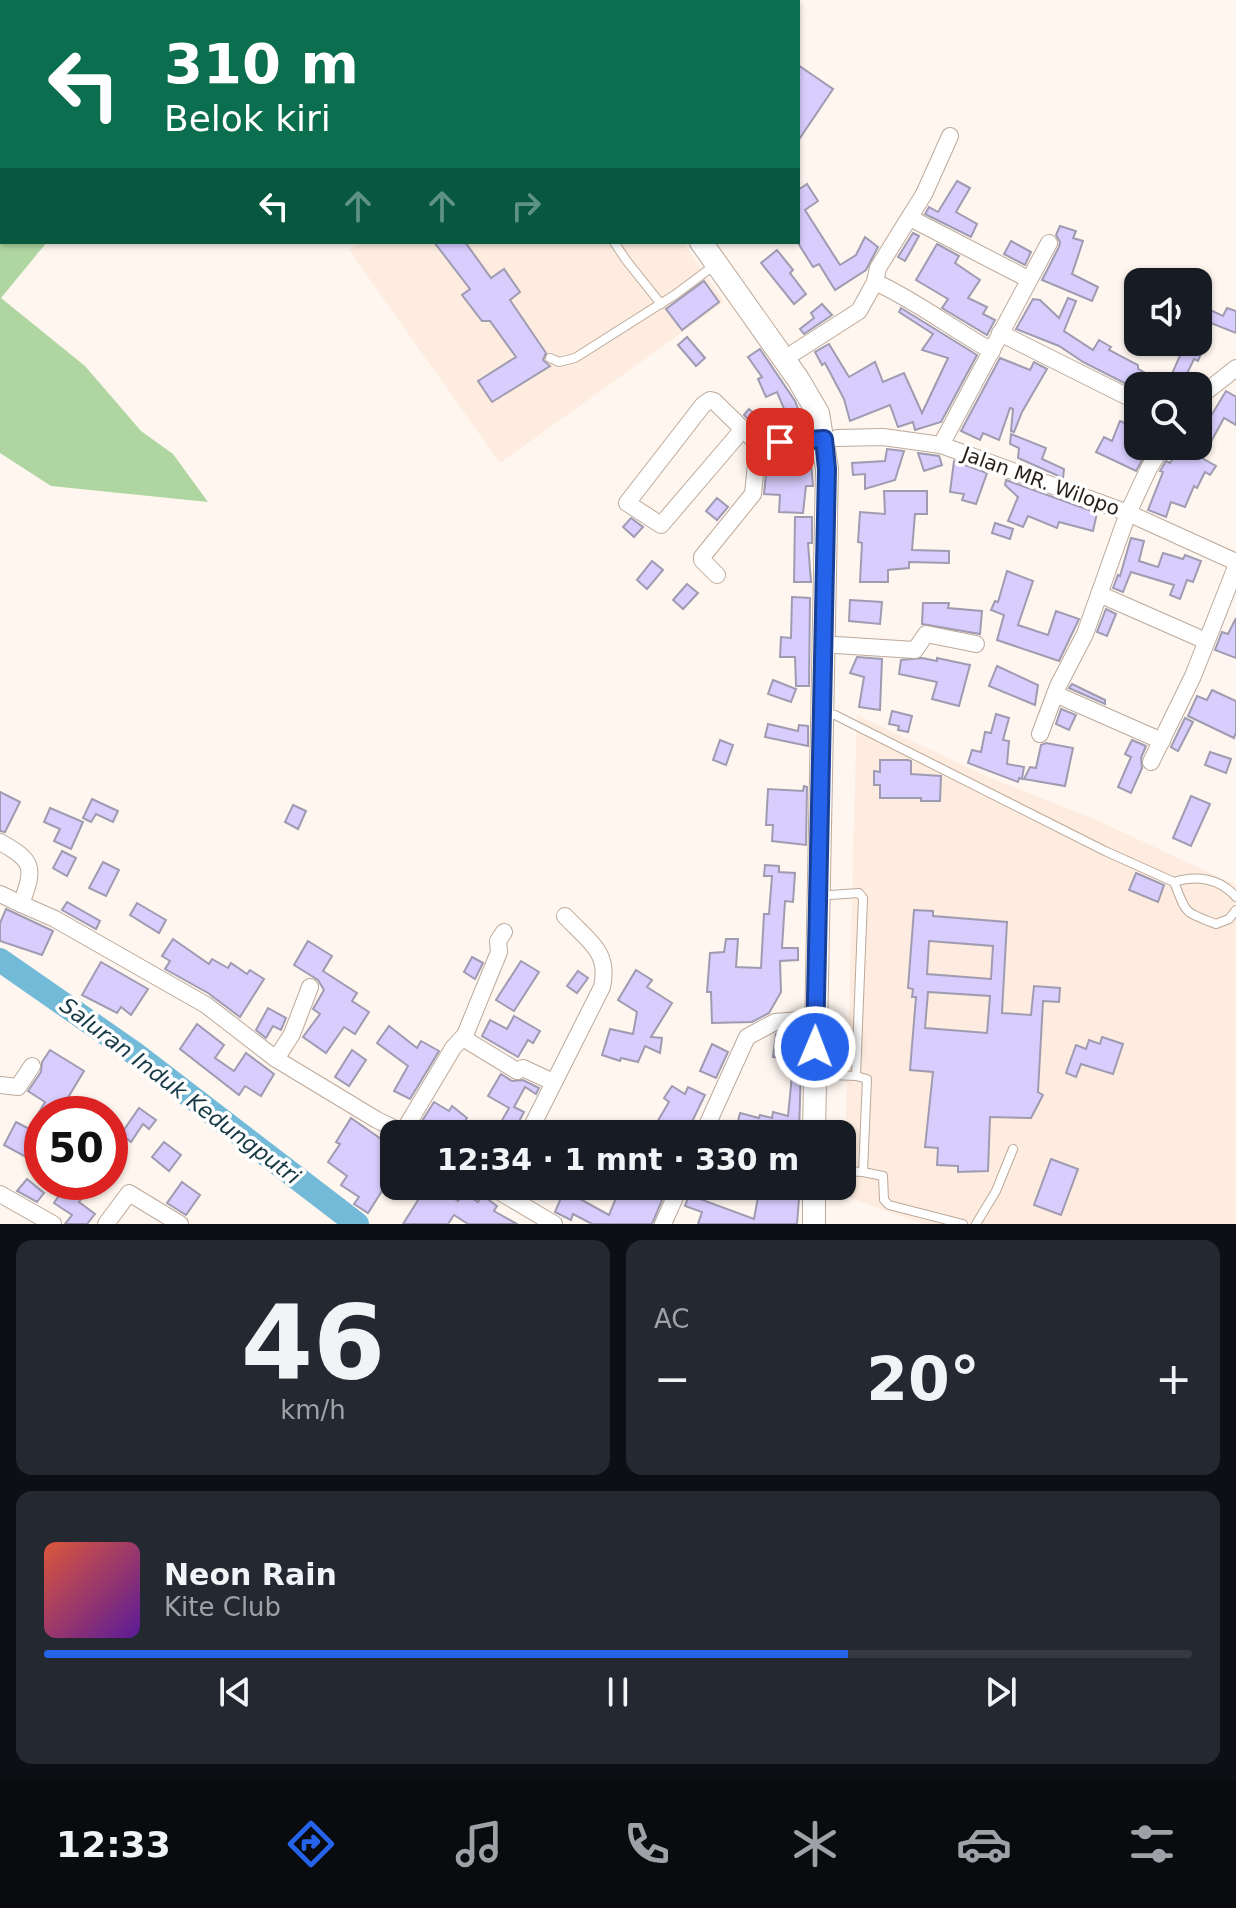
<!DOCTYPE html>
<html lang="id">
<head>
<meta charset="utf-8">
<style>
	body { margin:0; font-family:"DejaVu Sans",sans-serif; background:#242831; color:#f1f3f6; height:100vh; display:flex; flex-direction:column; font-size:30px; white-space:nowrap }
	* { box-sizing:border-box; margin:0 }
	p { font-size:26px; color:#9ea1a6 }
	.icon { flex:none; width:44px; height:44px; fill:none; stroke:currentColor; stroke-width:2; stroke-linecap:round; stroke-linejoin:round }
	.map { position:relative; height:1224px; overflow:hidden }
	.panel { display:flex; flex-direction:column; gap:16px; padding:16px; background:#0d0f14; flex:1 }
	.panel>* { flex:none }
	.banner { position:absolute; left:0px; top:0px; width:800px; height:244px; box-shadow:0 2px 6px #0004; background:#0b6e4f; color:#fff; overflow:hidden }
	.fabs { position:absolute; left:1124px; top:268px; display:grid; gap:16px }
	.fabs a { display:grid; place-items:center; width:88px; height:88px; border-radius:16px; background:#171b24; box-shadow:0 2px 6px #0004; font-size:40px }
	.speed { position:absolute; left:24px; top:1096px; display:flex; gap:16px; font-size:40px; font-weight:700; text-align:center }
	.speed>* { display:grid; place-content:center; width:104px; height:104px; border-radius:50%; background:#171b24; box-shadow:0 2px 6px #0004; line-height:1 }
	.speed .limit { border:12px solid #d22; background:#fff; color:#111 }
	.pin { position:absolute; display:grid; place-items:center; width:68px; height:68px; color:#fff; margin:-34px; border-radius:16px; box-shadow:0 4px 12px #0006 }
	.me { position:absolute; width:88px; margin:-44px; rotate:1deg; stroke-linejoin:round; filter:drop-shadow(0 0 6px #0008) }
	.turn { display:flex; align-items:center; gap:28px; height:168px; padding:0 32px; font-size:36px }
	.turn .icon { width:104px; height:104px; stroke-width:2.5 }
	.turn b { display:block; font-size:56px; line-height:68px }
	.lanes { display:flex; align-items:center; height:76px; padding:0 32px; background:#0003; justify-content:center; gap:40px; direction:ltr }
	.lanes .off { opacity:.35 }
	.big { font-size:60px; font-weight:600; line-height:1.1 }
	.panel .tile { flex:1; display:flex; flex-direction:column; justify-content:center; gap:12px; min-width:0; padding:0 28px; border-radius:16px; background:#242831 }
	.panel .dial { align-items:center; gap:0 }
	.dial b { font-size:104px; line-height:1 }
	.song { display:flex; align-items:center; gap:24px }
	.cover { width:96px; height:96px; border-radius:12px; background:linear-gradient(135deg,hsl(10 70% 55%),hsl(270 70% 35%)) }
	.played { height:8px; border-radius:4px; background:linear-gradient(90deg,#2563eb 70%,#363941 70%) }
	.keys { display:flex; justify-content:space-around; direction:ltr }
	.heat { display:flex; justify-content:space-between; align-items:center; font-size:44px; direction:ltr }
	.panel .tiles { flex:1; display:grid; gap:16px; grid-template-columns:1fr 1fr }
	.tile:last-child { grid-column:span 2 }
	.trip { position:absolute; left:380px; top:1120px; width:476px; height:80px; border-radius:16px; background:#171b24; box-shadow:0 2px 6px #0004; font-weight:600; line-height:80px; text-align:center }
	.tabs { display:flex; height:128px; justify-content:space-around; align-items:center; background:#090b0e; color:#9ea1a6 }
	.tabs .icon { width:56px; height:56px }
	.tabs .on { color:#2563eb }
	.tabs b { font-size:36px; color:#f1f3f6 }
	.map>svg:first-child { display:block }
</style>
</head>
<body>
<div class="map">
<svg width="1236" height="1224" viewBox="0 0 1236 1224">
	<rect width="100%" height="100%" fill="#fef6ef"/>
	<!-- built -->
	<g fill="#fdecdf">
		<polygon points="360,242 683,242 724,302 500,463 349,250"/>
		<polygon points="857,715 988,777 1094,819 1236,885 1236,1224 923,1224 844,1196"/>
	</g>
	<!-- green -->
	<polygon fill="#afd5a1" points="0,224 2,242 47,242 1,298 85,366 141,431 173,454 208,502 51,486 0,453"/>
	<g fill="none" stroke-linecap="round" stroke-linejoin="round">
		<!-- river -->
		<polyline stroke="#72bad7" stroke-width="24" points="0,960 134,1053 357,1224"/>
	</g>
	<!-- building -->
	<g fill="#d8cdfd" stroke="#9f9bb1" stroke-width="2" fill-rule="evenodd">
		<polygon points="798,65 833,89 798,141"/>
		<polygon points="957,181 970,188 956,212 977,224 971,237 925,214 929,207 938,212"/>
		<polygon points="807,184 818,201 805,210 840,265 856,255 865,237 878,247 866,270 835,290 819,264 813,267 798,243 798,190"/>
		<polygon points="1060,226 1076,231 1073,238 1083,241 1072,274 1098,287 1092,301 1042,280 1059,247 1060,242 1056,235"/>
		<polygon points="913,233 919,236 905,261 898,257"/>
		<polygon points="1011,241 1031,252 1025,265 1004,254"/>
		<polygon points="434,242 465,242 491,278 504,269 520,292 510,300 546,353 543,360 550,366 492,402 478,381 516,357 490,321 482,321 462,295 470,289"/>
		<polygon points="937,244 959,256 955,263 980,280 968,298 987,307 983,314 995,320 987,335 942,308 948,299 916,280"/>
		<polygon points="777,250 793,270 790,273 806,294 794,304 761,263"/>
		<polygon points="704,281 719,302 682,330 666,309"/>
		<polygon points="1068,298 1076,301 1064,331 1093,350 1099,340 1111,347 1109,350 1138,365 1138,369 1167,385 1186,342 1198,342 1198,319 1204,307 1223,316 1227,308 1236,311 1236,333 1211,323 1200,348 1203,349 1198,361 1194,359 1181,386 1138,386 1138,390 1083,362 1059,346 1016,329 1033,299 1040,300 1059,318"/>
		<polygon points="822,304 832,315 804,334 800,329 814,318 811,313"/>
		<polygon points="901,308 977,355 941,422 915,430 913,422 898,427 890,405 850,421 844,399 825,363 822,365 815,352 829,344 849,377 875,362 883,382 904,373 922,413 948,358 922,350 933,334 899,312"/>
		<polygon points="687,337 705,358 696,366 678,345"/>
		<polygon points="760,349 795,401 806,429 793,430 777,392 766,397 758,379 762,377 748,357"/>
		<polygon points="1000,358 1030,370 1034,362 1047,369 1022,412 1014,432 1011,431 1013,409 1010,408 999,440 983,433 980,440 961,431"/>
		<polygon points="1226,391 1236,397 1236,425 1224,418 1202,458 1216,466 1210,475 1205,472 1197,488 1194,486 1185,507 1171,502 1166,517 1148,510 1163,472 1160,471 1166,461 1170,463 1181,446 1198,455 1198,419 1203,422 1207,414 1211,416"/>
		<polygon points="749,409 762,421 756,427 744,415"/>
		<polygon points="1120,421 1138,429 1138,446 1150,446 1136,471 1096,452 1104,437 1112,441"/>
		<polygon points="1011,434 1046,448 1042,459 1064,469 1063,478 1018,458 1019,448 1010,444"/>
		<polygon points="887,449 904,451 895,480 865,489 865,474 853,475 852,463 885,461"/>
		<polygon points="810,451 813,486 806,486 803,513 779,512 780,495 764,494 768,454"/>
		<polygon points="918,453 939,456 942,465 924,471"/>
		<polygon points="954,461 987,473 976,504 962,500 964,494 950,492"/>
		<polygon points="1006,480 1097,513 1093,531 1059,522 1057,528 1028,516 1023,527 1008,521 1018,497 1005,485"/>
		<polygon points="884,491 927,491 927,514 915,514 912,550 949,551 949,563 909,562 909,568 888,570 888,582 860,582 862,543 858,542 860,512 885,514"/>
		<polygon points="717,498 728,507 717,520 706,511"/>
		<polygon points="795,517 812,517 812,543 808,543 811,582 794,582"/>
		<polygon points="631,518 643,527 634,537 623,527"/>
		<polygon points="995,523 1013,529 1010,539 992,533"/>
		<polygon points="1131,538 1144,541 1139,561 1158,567 1163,553 1183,559 1185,555 1201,561 1193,582 1187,580 1180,599 1170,595 1174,585 1131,572 1123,592 1113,588 1118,575 1120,576"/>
		<polygon points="652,561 663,570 647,589 637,580"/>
		<polygon points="1007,571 1033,581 1018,625 1048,635 1056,611 1079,619 1059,661 997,640 1004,615 991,610 995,601 998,602"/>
		<polygon points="687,584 698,593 683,609 673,600"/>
		<polygon points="792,597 810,598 809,686 796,686 795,657 780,657 781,637 791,638"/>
		<polygon points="850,600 882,602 880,624 849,621"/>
		<polygon points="923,603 949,603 948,608 982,611 980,634 922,624"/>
		<polygon points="1106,609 1116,614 1107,636 1097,632"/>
		<polygon points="1236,618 1236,658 1215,650 1222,632 1228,634"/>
		<polygon points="857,657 882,659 880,710 859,707 864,677 850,673"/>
		<polygon points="922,658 937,661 937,658 970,665 959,706 932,699 937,682 899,674 901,660"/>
		<polygon points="997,666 1038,685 1035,705 989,686"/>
		<polygon points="773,680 796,689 791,702 768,694"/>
		<polygon points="1072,684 1105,700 1105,704 1069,688"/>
		<polygon points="1212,690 1236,701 1236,732 1234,738 1188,716 1197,696 1207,700"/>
		<polygon points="1061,709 1076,715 1069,730 1056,724"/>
		<polygon points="892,711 912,716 908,732 898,730 899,726 889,724"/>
		<polygon points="996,714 1009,718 1003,740 1009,741 1007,764 1024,767 1022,779 1019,778 1018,782 968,763 972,750 981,752 985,732 991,733"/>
		<polygon points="1185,718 1193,722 1178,751 1171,747"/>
		<polygon points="768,724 798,731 799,725 808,726 808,746 765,737"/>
		<polygon points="720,740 733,745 726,765 713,760"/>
		<polygon points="1132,740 1146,746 1141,758 1142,768 1131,793 1118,787 1131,757 1125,754"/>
		<polygon points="1046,743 1073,748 1065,786 1024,779 1030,767 1036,768 1041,745"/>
		<polygon points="1210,752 1231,759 1226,773 1205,765"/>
		<polygon points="880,760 908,760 911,761 911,774 941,776 940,801 921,801 921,798 880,798 880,785 874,785 874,771 880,772"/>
		<polygon points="804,786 807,787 806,845 772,841 773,825 766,825 768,789 803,791"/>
		<polygon points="0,792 20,802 5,832 0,831"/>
		<polygon points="1191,796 1210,804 1191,846 1173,838"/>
		<polygon points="92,799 118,811 113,822 96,814 91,822 83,818"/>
		<polygon points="293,805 306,811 298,829 285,822"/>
		<polygon points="50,808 83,822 71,849 54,841 60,829 44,822"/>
		<polygon points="62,851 76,858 67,876 53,868"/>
		<polygon points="103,862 119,870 106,896 89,888"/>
		<polygon points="765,865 779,866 779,872 795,873 793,902 785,901 782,948 798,948 798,960 780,961 781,992 769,1013 752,1022 712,1023 711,992 707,992 710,953 724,952 726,939 738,939 736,967 761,968 764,914 769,914 772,876 764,876"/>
		<polygon points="1136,873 1164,885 1158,902 1129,890"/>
		<polygon points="67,902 100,921 96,929 62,910"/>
		<polygon points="137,903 166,920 159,933 130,915"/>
		<polygon points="6,909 53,931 42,955 0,941 0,923"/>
		<path d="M914,910L933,911V916L1007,922L1002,1013L1031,1015L1034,986L1060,988L1059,1002L1043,1001L1038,1092L1043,1095L1031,1118L990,1117L988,1171L958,1172V1166L937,1165L938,1148L925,1147L933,1072L910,1070L916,997H912L913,989L908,988ZM929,941L993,946L991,979L927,974ZM928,992L990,996L987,1033L925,1028Z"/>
		<polygon points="173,939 209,964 212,959 228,968 231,963 247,974 250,970 264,979 240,1017 208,993 165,969 170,961 162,956"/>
		<polygon points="308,941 332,956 323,971 357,993 352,1001 369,1012 355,1034 344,1027 326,1053 303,1037 320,1014 313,1009 324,990 318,980 294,965"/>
		<polygon points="472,957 483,963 475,979 464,972"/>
		<polygon points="521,961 539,972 514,1011 496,1000"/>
		<polygon points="101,962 148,989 131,1015 121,1007 117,1013 82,995"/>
		<polygon points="636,970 652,980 647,987 672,1003 651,1037 662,1038 660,1053 645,1046 638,1062 621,1058 620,1061 602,1055 610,1029 633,1034 637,1012 618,1000"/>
		<polygon points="578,971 588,978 577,993 567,986"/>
		<polygon points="268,1008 286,1018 281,1030 273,1026 266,1038 256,1030"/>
		<polygon points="514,1016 540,1031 533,1043 528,1040 518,1057 482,1036 490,1020 507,1029"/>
		<polygon points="197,1024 224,1045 215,1058 234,1071 246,1053 274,1074 261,1096 245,1086 239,1095 180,1049"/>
		<polygon points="389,1026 417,1048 421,1041 439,1051 410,1099 394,1091 408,1066 377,1043"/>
		<polygon points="794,1032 802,1033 799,1133 791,1131 790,1134 735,1134 740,1113 759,1118 760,1115 772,1118 773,1112 788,1116 793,1065 784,1065 785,1058 773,1057 776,1034"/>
		<polygon points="1102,1037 1123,1044 1113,1074 1081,1064 1076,1077 1066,1073 1076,1045 1086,1049 1089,1040 1100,1044"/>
		<polygon points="712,1044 728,1052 716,1078 700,1071"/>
		<polygon points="50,1050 84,1071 58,1114 38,1114 45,1102 28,1091 41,1072 42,1062"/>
		<polygon points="352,1050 366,1060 349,1086 335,1077"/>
		<polygon points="501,1074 512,1081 523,1080 539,1088 536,1094 525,1087 514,1107 524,1112 515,1129 501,1122 509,1108 488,1096"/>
		<polygon points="672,1086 685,1094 688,1087 705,1095 686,1134 650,1134 669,1102 664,1098"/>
		<polygon points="434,1102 449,1111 452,1106 467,1118 461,1127 469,1134 426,1134 417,1129"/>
		<polygon points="139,1108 156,1120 149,1129 143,1124 131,1142 121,1134"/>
		<polygon points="351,1118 394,1148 394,1172 368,1213 354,1204 359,1197 341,1185 347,1176 328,1162 340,1144 336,1142"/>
		<polygon points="16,1122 39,1134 26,1157 4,1145"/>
		<polygon points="164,1142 181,1155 169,1171 152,1157"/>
		<polygon points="1051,1159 1078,1169 1061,1215 1034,1205"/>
		<polygon points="27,1179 44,1193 37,1202 17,1191"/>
		<polygon points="68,1182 74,1182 87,1191 79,1202 95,1214 87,1224 65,1224 72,1215 54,1203"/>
		<polygon points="182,1182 200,1195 186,1215 167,1203"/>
		<polygon points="418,1186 437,1186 458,1201 464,1193 478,1202 482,1195 497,1206 494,1211 517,1224 468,1224 454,1215 448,1224 403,1224 420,1197 413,1192"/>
		<polygon points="566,1186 586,1186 580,1199 609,1215 621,1186 668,1186 652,1224 592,1224 573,1214 571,1220 555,1212"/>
		<polygon points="760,1186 800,1186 797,1224 698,1224 702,1212 685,1206 689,1195 754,1219"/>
	</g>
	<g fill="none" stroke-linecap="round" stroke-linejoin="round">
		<defs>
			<g id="service">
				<polyline points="614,242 626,260 661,304"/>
				<polyline points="550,358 559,362 575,358 676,294 716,264"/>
				<path d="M835,715L1105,851L1174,882C1187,914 1182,911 1216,924L1229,919L1236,910"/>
				<path d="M1174,882C1196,875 1220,878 1236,897"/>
				<polyline points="830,895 859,893 863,898 856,1076 867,1079 863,1172 842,1171"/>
				<polyline points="830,1075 856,1076"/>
				<polyline points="863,1172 883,1176 884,1200 889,1205 963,1224"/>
				<polyline points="976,1224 996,1191 1013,1149"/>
			</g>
			<g id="minor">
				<polyline points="310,0 311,2"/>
				<polyline points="457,0 458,2"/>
				<polyline points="343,2 346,0"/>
				<polyline points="0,30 2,31"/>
				<polyline points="910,218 1028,279"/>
				<path d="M875,282C917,301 952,329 992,351"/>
				<polyline points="1000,333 1138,402"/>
				<polyline points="795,352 859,311 875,282 878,268 924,194 950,136"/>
				<polyline points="1198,398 1236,368"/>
				<polyline points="743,429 661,525 627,503 703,405 710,400 714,401 758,444 824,439"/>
				<polyline points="837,438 883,437 941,445 1128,513 1236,562"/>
				<polyline points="941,445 1049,243"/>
				<polyline points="717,575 702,560 702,557 753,494 758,444"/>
				<polyline points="1099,594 1206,641"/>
				<polyline points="836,645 915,650 926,634 976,644"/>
				<polyline points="1055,694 1162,741"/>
				<polyline points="1040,734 1058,686 1085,634 1128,513 1149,468 1163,446"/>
				<polyline points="1151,762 1193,676 1236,567"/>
				<path d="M0,842C34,861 35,867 21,904L55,919L206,1005L276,1059L377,1120L406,1134"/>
				<polyline points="0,894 21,904"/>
				<polyline points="463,1038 517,1071 523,1068 553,1082"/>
				<polyline points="276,1059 292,1034 310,987"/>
				<polyline points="0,1085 18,1087 32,1066"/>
				<polyline points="403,1132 453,1048 465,1035 499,952 498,941 504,932"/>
				<path d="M528,1134L602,987C610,951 588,941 565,916"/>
				<polyline points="703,1134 747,1037 775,1022 815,1019"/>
				<polyline points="490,1186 554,1224"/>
				<polyline points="0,1194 53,1224"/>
				<polyline points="106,1224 129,1193 180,1224"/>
				<polyline points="663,1224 680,1186"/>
			</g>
			<g id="secondary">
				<polyline points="531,0 533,2"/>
				<polyline points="548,0 550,2"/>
				<polyline points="701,242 798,379 818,413 827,469 814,1134"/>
				<polyline points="814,1224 814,1186"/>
			</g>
		</defs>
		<!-- service casing -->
		<use href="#service" stroke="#bda99a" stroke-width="10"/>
		<!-- minor casing -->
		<use href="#minor" stroke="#bda99a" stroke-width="18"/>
		<!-- secondary casing -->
		<use href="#secondary" stroke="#bda99a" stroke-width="24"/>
		<!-- service -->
		<use href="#service" stroke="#fff" stroke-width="8"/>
		<!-- minor -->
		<use href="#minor" stroke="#fff" stroke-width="16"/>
		<!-- secondary -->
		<use href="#secondary" stroke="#fff" stroke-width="22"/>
	</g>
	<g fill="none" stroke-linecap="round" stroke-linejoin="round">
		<defs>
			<polyline id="route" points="780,442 824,439 827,469 815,1047"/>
		</defs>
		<!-- route casing -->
		<use href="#route" stroke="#184099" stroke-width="20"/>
		<!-- route -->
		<use href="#route" stroke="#2563eb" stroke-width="14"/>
	</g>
	<g text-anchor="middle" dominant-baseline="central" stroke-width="7" stroke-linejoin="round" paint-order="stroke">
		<!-- street labels -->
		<g font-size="20" fill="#261f19" stroke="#fff">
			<text transform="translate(1041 481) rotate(20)">Jalan MR. Wilopo</text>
		</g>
		<!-- water labels -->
		<g font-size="22" font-style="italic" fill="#183a47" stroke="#fff">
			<text transform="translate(180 1091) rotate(37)">Saluran Induk Kedungputri</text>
		</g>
	</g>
</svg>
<div class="fabs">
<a><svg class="icon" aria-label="sound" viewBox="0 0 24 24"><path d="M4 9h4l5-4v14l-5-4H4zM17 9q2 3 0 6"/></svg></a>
<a><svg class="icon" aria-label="search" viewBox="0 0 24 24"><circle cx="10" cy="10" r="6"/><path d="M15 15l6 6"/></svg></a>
</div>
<div class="speed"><div class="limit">50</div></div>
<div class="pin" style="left:780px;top:442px;background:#d93025"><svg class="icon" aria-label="arrive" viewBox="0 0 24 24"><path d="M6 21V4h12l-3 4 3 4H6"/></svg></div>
<svg class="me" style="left:815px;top:1047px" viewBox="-20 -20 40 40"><circle r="17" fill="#2563eb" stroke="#fff" stroke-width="3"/><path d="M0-11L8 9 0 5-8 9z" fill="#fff"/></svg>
<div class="trip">12:34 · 1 mnt · 330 m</div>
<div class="banner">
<div class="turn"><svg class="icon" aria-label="left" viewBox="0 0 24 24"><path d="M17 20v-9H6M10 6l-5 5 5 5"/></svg><div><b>310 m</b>Belok kiri</div></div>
<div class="lanes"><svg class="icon" aria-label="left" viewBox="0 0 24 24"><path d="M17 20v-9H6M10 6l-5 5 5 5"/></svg><svg class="icon off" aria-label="ahead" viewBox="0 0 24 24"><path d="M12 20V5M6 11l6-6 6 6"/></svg><svg class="icon off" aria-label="ahead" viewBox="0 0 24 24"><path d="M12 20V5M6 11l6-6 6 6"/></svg><svg class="icon off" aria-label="right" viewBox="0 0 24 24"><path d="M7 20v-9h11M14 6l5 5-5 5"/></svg></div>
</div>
</div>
<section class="panel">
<div class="tiles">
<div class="tile dial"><b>46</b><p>km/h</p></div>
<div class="tile"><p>AC</p>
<div class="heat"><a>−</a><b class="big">20°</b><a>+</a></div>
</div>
<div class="tile">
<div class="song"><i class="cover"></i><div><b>Neon Rain</b><p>Kite Club</p></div></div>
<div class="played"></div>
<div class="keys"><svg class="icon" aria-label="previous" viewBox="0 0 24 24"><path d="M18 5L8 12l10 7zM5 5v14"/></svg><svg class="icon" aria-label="pause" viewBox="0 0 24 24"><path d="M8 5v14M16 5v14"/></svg><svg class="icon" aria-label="next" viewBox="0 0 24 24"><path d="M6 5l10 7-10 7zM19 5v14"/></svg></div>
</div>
</div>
</section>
<nav class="tabs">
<b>12:33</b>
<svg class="icon on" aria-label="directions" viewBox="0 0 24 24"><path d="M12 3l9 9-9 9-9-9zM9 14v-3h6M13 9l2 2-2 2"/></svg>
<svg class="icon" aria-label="music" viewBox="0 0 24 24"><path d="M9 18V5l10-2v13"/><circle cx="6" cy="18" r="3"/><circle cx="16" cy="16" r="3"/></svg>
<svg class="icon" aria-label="phone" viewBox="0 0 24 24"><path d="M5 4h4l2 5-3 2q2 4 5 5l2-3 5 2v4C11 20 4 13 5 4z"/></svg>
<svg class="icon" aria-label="climate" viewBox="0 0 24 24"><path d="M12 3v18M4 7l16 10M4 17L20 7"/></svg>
<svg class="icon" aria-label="car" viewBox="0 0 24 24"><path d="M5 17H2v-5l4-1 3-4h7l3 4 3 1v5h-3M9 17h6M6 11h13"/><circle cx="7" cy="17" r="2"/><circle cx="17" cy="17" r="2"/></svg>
<svg class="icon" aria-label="filters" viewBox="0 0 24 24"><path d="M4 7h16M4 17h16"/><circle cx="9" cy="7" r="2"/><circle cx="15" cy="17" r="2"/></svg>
</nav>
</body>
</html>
